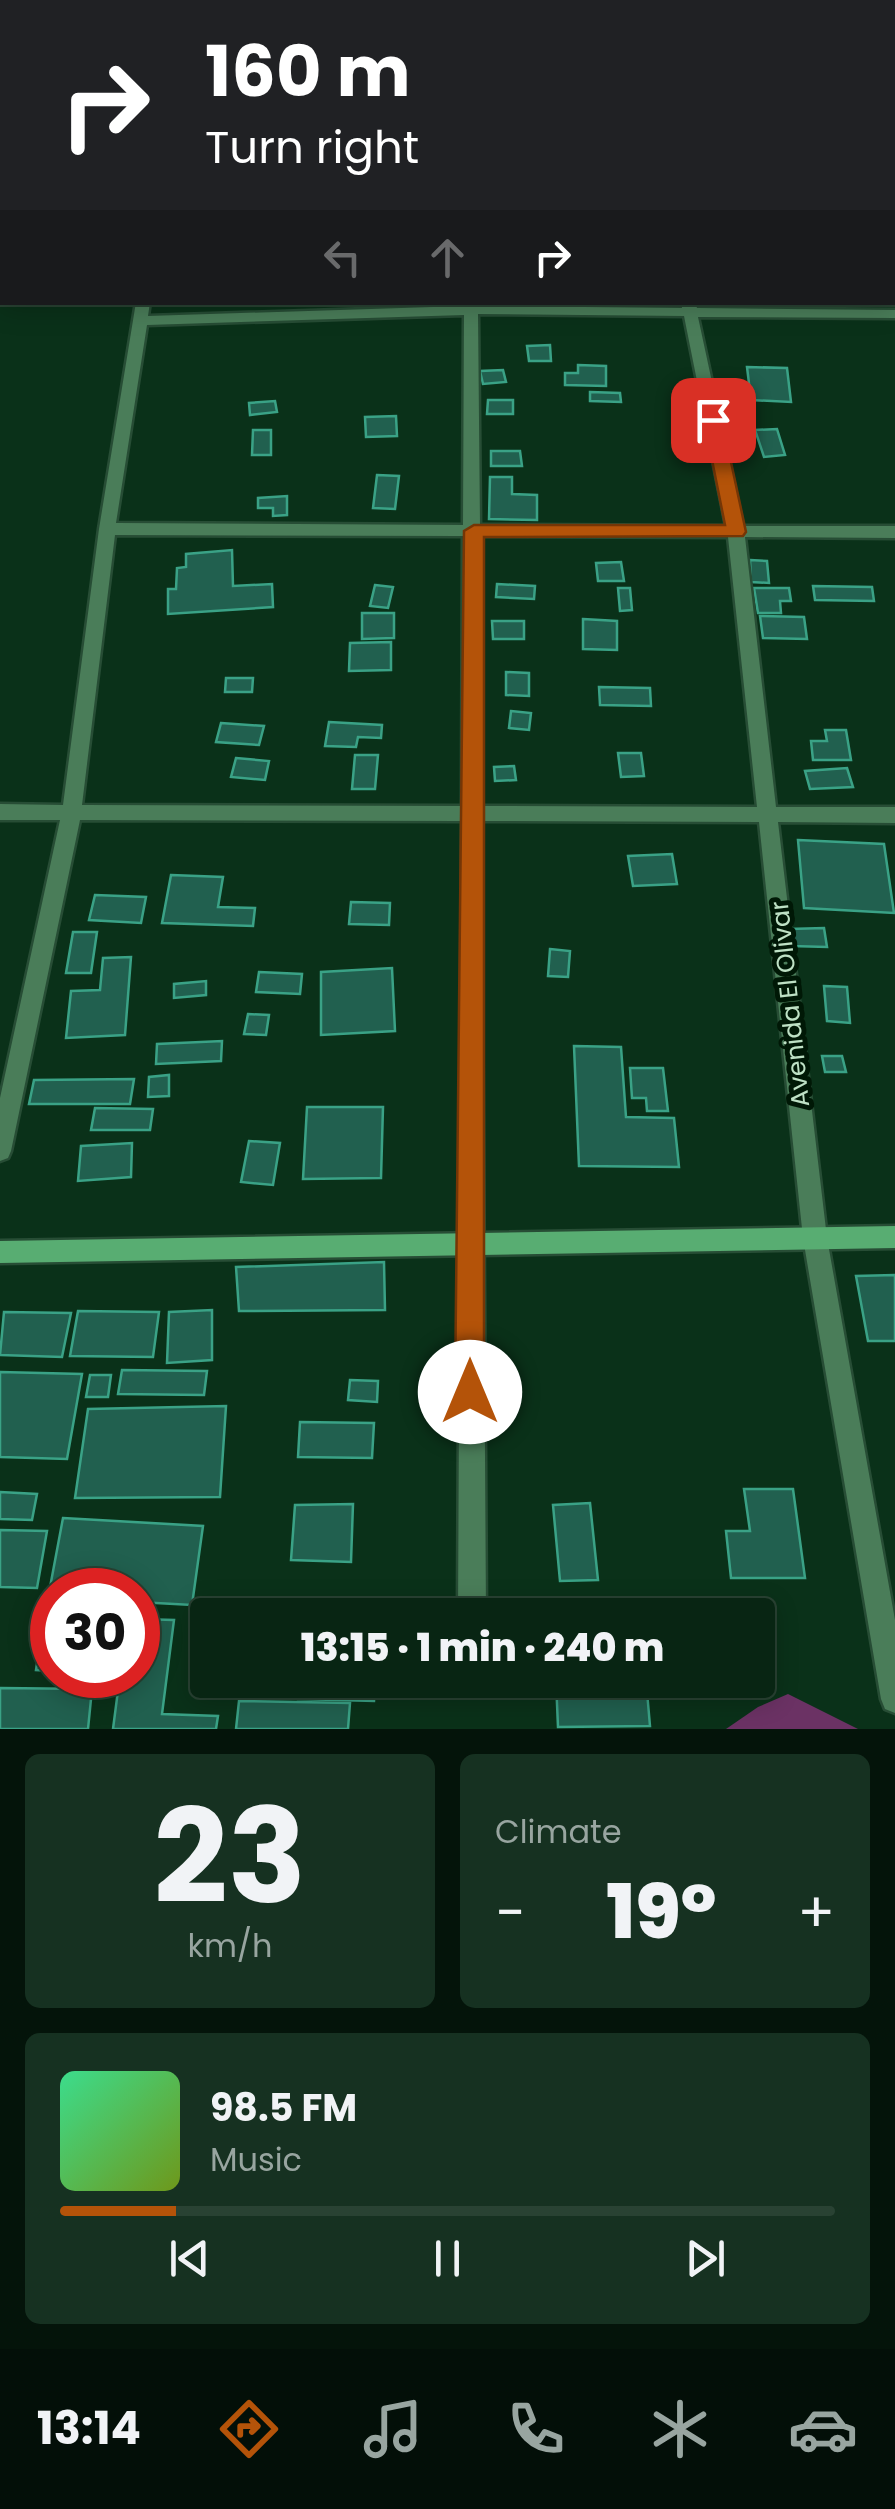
<!DOCTYPE html>
<html lang="en">
<head>
<meta charset="utf-8">
<style>
	body { margin:0; font-family:Poppins,sans-serif; background:#163121; color:#f1f3f6; height:100vh; display:flex; flex-direction:column; font-size:38px; white-space:nowrap }
	* { box-sizing:border-box; margin:0 }
	p { font-size:32px; color:#98a5a0 }
	.icon { flex:none; width:55px; height:55px; fill:none; stroke:currentColor; stroke-width:2; stroke-linecap:round; stroke-linejoin:round }
	.map { position:relative; height:1729px; overflow:hidden }
	.side { display:flex; flex-direction:column; gap:25px; padding:25px; background:#04140a; flex:1 }
	.side>* { flex:none }
	.banner { position:absolute; left:0px; top:0px; width:895px; height:305px; box-shadow:0 5px 25px #0003,0 0 0 2px #294233; background:#202124; color:#fff; overflow:hidden }
	.speed { position:absolute; left:30px; top:1568px; display:flex; gap:20px; font-size:50px; font-weight:700; text-align:center }
	.speed>* { display:grid; place-content:center; width:130px; height:130px; border-radius:50%; background:#082513; box-shadow:0 5px 25px #0003,0 0 0 2px #294233; line-height:1 }
	.speed .limit { border:15px solid #d22; background:#fff; color:#111 }
	.pin { position:absolute; display:grid; place-items:center; width:85px; height:85px; color:#fff; margin:-42px; border-radius:20px; box-shadow:0 5px 15px #0006 }
	.me { position:absolute; width:110px; margin:-55px; rotate:0deg; stroke-linejoin:round; filter:drop-shadow(0 0 8px #0008) }
	.turn { display:flex; align-items:center; gap:35px; height:210px; padding:0 40px; font-size:45px }
	.turn .icon { width:130px; height:130px; stroke-width:2.5 }
	.turn b { display:block; font-size:70px; line-height:85px }
	.lanes { display:flex; align-items:center; height:95px; padding:0 40px; background:#0003; justify-content:center; gap:50px; direction:ltr }
	.lanes .off { opacity:.35 }
	.big { font-size:75px; font-weight:800; line-height:1.1 }
	.side .widget { flex:1; display:flex; flex-direction:column; justify-content:center; gap:15px; min-width:0; padding:0 35px; border-radius:15px; background:#163121 }
	.side .dial { align-items:center; gap:0 }
	.dial b { font-size:130px; line-height:1 }
	.song { display:flex; align-items:center; gap:30px }
	.cover { width:120px; height:120px; border-radius:15px; background:linear-gradient(135deg,hsl(150 70% 55%),hsl(80 70% 35%)) }
	.played { height:10px; border-radius:5px; background:linear-gradient(90deg,#b45309 15%,#294233 15%) }
	.keys { display:flex; justify-content:space-around; direction:ltr }
	.heat { display:flex; justify-content:space-between; align-items:center; font-size:55px; direction:ltr }
	.side .tiles { flex:1; display:grid; gap:25px; grid-template-columns:1fr 1fr }
	.widget:last-child { grid-column:span 2 }
	.trip { position:absolute; left:190px; top:1598px; width:585px; height:100px; border-radius:10px; background:#082513; box-shadow:0 5px 25px #0003,0 0 0 2px #294233; font-weight:800; line-height:100px; text-align:center }
	.dock { display:flex; height:160px; justify-content:space-around; align-items:center; background:#030f08; color:#98a5a0 }
	.dock .icon { width:70px; height:70px }
	.dock .on { color:#b45309 }
	.dock b { font-size:45px; color:#f1f3f6 }
	.map>svg:first-child { display:block }
</style>
</head>
<body>
<div class="map">
<svg width="895" height="1729" viewBox="0 0 895 1729">
	<rect width="100%" height="100%" fill="#0a3119"/>
	<!-- green -->
	<polygon fill="#6b3264" points="788,1694 858,1729 726,1729 758,1707"/>
	<!-- building -->
	<g fill="#21604f" stroke="#3aa286" stroke-width="2.5">
		<polygon points="550,345 551,361 529,361 527,346"/>
		<polygon points="578,365 606,366 606,386 565,385 565,373 578,373"/>
		<polygon points="747,367 787,368 791,402 751,400"/>
		<polygon points="503,370 506,382 483,384 480,371"/>
		<polygon points="590,392 620,393 621,402 590,401"/>
		<polygon points="488,400 513,400 513,414 487,414"/>
		<polygon points="275,401 277,412 250,415 249,403"/>
		<polygon points="396,416 397,436 366,437 365,417"/>
		<polygon points="777,429 785,455 764,457 755,430"/>
		<polygon points="253,430 271,430 271,455 252,455"/>
		<polygon points="491,451 520,451 522,466 491,466"/>
		<polygon points="377,475 399,476 395,509 373,508"/>
		<polygon points="490,477 512,477 512,494 537,495 537,520 489,519"/>
		<polygon points="287,496 287,515 273,516 273,508 258,508 258,498"/>
		<polygon points="232,550 233,586 272,584 273,607 168,614 168,589 176,589 177,568 186,567 186,554"/>
		<polygon points="750,560 767,561 769,583 751,582"/>
		<polygon points="621,562 624,581 598,581 596,563"/>
		<polygon points="497,584 535,586 534,599 496,597"/>
		<polygon points="375,585 393,587 388,608 370,606"/>
		<polygon points="813,586 872,587 874,601 815,600"/>
		<polygon points="618,588 630,588 632,610 620,611"/>
		<polygon points="754,588 789,588 791,601 780,601 781,613 758,613"/>
		<polygon points="362,613 394,613 394,638 362,639"/>
		<polygon points="760,616 804,617 807,639 763,638"/>
		<polygon points="583,619 617,621 617,650 583,649"/>
		<polygon points="492,621 524,621 524,639 493,639"/>
		<polygon points="391,642 391,670 349,671 350,643"/>
		<polygon points="506,672 529,673 529,696 506,695"/>
		<polygon points="226,678 253,678 252,692 225,692"/>
		<polygon points="599,687 650,688 651,706 600,705"/>
		<polygon points="511,711 531,713 529,730 509,728"/>
		<polygon points="329,722 382,725 381,738 358,737 356,747 325,746"/>
		<polygon points="221,723 264,726 259,745 216,742"/>
		<polygon points="825,730 846,730 851,760 813,760 811,741 827,741"/>
		<polygon points="618,753 641,753 644,776 621,777"/>
		<polygon points="355,755 378,755 375,789 352,789"/>
		<polygon points="236,758 269,761 265,780 231,777"/>
		<polygon points="514,766 516,780 495,781 494,767"/>
		<polygon points="847,768 853,787 810,789 805,771"/>
		<polygon points="798,840 884,844 894,913 804,908"/>
		<polygon points="672,854 677,884 633,886 628,856"/>
		<polygon points="171,875 223,877 218,907 255,908 253,926 162,923"/>
		<polygon points="95,895 146,897 141,923 89,920"/>
		<polygon points="351,902 390,903 389,925 349,924"/>
		<polygon points="824,928 827,947 791,946 789,929"/>
		<polygon points="73,932 97,932 91,973 66,973"/>
		<polygon points="550,949 570,951 568,977 548,976"/>
		<polygon points="131,957 125,1035 66,1038 71,991 100,990 103,958"/>
		<polygon points="392,968 395,1031 321,1035 321,972"/>
		<polygon points="259,972 302,974 300,994 256,992"/>
		<polygon points="206,981 206,995 174,998 174,984"/>
		<polygon points="824,986 847,987 850,1023 827,1021"/>
		<polygon points="248,1014 269,1015 266,1035 244,1034"/>
		<polygon points="222,1041 221,1061 156,1064 157,1044"/>
		<polygon points="574,1046 621,1047 626,1117 674,1118 679,1167 579,1166"/>
		<polygon points="822,1056 842,1056 846,1072 825,1072"/>
		<polygon points="630,1068 663,1068 668,1111 647,1111 646,1098 632,1098"/>
		<polygon points="169,1075 169,1096 148,1097 149,1077"/>
		<polygon points="134,1079 130,1104 29,1104 34,1080"/>
		<polygon points="307,1107 383,1107 381,1178 303,1179"/>
		<polygon points="95,1108 153,1109 150,1130 91,1130"/>
		<polygon points="249,1141 280,1143 273,1185 241,1182"/>
		<polygon points="132,1143 131,1177 78,1181 81,1146"/>
		<polygon points="384,1262 385,1310 239,1311 236,1267"/>
		<polygon points="895,1275 895,1341 868,1341 856,1276"/>
		<polygon points="212,1310 212,1360 167,1363 169,1312"/>
		<polygon points="78,1311 159,1312 153,1357 70,1356"/>
		<polygon points="4,1312 71,1313 62,1357 0,1355"/>
		<polygon points="122,1370 207,1371 204,1395 118,1394"/>
		<polygon points="0,1372 82,1374 67,1459 0,1457"/>
		<polygon points="90,1375 111,1375 108,1397 86,1397"/>
		<polygon points="350,1380 378,1381 377,1402 348,1400"/>
		<polygon points="226,1406 220,1497 75,1498 88,1409"/>
		<polygon points="300,1422 374,1423 372,1458 298,1457"/>
		<polygon points="744,1489 793,1489 805,1578 731,1578 726,1531 750,1531"/>
		<polygon points="0,1492 37,1494 32,1520 0,1519"/>
		<polygon points="590,1503 598,1580 560,1581 553,1505"/>
		<polygon points="353,1504 351,1562 291,1560 295,1505"/>
		<polygon points="63,1518 203,1526 192,1605 138,1602 138,1590 52,1590 52,1598 48,1598"/>
		<polygon points="0,1530 47,1531 37,1588 0,1587"/>
		<polygon points="44,1616 52,1617 52,1671 36,1670"/>
		<polygon points="138,1619 174,1620 162,1714 218,1716 216,1729 113,1729 120,1675 138,1675"/>
		<polygon points="299,1680 375,1680 374,1701 298,1699"/>
		<polygon points="556,1680 646,1680 650,1726 558,1727"/>
		<polygon points="0,1688 92,1689 88,1729 0,1729"/>
		<polygon points="239,1701 350,1703 348,1729 236,1729"/>
	</g>
	<g fill="none" stroke-linecap="round" stroke-linejoin="round">
		<defs>
			<g id="street">
				<polygon points="446,0 458,0 458,2 447,2"/>
				<polygon points="637,0 649,0 649,2 638,2"/>
				<polygon points="773,0 895,0 895,4 772,2"/>
				<rect x="892" y="135" width="3" height="8"/>
				<path d="M136,302H150L148,316L464,306V302H478V306L682,308L681,302H695L697,308L895,310V318L698,317L743,526H895V538L745,537L776,807H895V823L778,822L827,1238L895,1620V1713L885,1709L881,1699L803,1238L759,822L481,821L486,1615H458L462,821L80,820L11,1151L8,1158L0,1161V1098L60,820H0V804L63,805L99,529ZM478,314L684,316L726,526L480,525ZM464,315L463,525L116,523L147,325ZM115,535L463,536L462,806L82,805ZM480,536L728,537L757,807L481,806Z"/>
			</g>
			<polygon id="secondary" points="895,1226 895,1248 0,1263 0,1241"/>
		</defs>
		<!-- street casing -->
		<use href="#street" stroke="#274d35" stroke-width="5"/>
		<!-- secondary casing -->
		<use href="#secondary" stroke="#274d35" stroke-width="5"/>
		<!-- street -->
		<use href="#street" fill="#4a7d59" fill-rule="evenodd"/>
		<!-- secondary -->
		<use href="#secondary" fill="#58ad72" fill-rule="evenodd"/>
	</g>
	<!-- route -->
	<polygon fill="#b45309" stroke="#753606" stroke-width="2.5" points="713,415 722,420 746,532 743,536 484,537 484,1392 480,1403 470,1407 459,1403 455,1392 464,531 474,525 725,525 704,420"/>
	<g text-anchor="middle" dominant-baseline="central" stroke-width="10" stroke-linejoin="round" paint-order="stroke">
		<!-- street labels -->
		<g font-size="25" fill="#bee1c5" stroke="#001806">
			<text transform="translate(790 1004) rotate(-96)">Avenida El Olivar</text>
		</g>
	</g>
</svg>
<div class="speed"><div class="limit">30</div></div>
<div class="pin" style="left:713px;top:420px;background:#d93025"><svg class="icon" aria-label="arrive" viewBox="0 0 24 24"><path d="M6 21V4h12l-3 4 3 4H6"/></svg></div>
<svg class="me" style="left:470px;top:1392px" viewBox="-20 -20 40 40"><circle r="19" fill="#fff"/><path d="M0-13L10 11 0 6-10 11z" fill="#b45309"/></svg>
<div class="trip">13:15 · 1 min · 240 m</div>
<div class="banner">
<div class="turn"><svg class="icon" aria-label="right" viewBox="0 0 24 24"><path d="M7 20v-9h11M14 6l5 5-5 5"/></svg><div><b>160 m</b>Turn right</div></div>
<div class="lanes"><svg class="icon off" aria-label="left" viewBox="0 0 24 24"><path d="M17 20v-9H6M10 6l-5 5 5 5"/></svg><svg class="icon off" aria-label="ahead" viewBox="0 0 24 24"><path d="M12 20V5M6 11l6-6 6 6"/></svg><svg class="icon" aria-label="right" viewBox="0 0 24 24"><path d="M7 20v-9h11M14 6l5 5-5 5"/></svg></div>
</div>
</div>
<section class="side">
<div class="tiles">
<div class="widget dial"><b>23</b><p>km/h</p></div>
<div class="widget"><p>Climate</p>
<div class="heat"><a>−</a><b class="big">19°</b><a>+</a></div>
</div>
<div class="widget">
<div class="song"><i class="cover"></i><div><b>98.5 FM</b><p>Music</p></div></div>
<div class="played"></div>
<div class="keys"><svg class="icon" aria-label="previous" viewBox="0 0 24 24"><path d="M18 5L8 12l10 7zM5 5v14"/></svg><svg class="icon" aria-label="pause" viewBox="0 0 24 24"><path d="M8 5v14M16 5v14"/></svg><svg class="icon" aria-label="next" viewBox="0 0 24 24"><path d="M6 5l10 7-10 7zM19 5v14"/></svg></div>
</div>
</div>
</section>
<nav class="dock">
<b>13:14</b>
<svg class="icon on" aria-label="directions" viewBox="0 0 24 24"><path d="M12 3l9 9-9 9-9-9zM9 14v-3h6M13 9l2 2-2 2"/></svg>
<svg class="icon" aria-label="music" viewBox="0 0 24 24"><path d="M9 18V5l10-2v13"/><circle cx="6" cy="18" r="3"/><circle cx="16" cy="16" r="3"/></svg>
<svg class="icon" aria-label="phone" viewBox="0 0 24 24"><path d="M5 4h4l2 5-3 2q2 4 5 5l2-3 5 2v4C11 20 4 13 5 4z"/></svg>
<svg class="icon" aria-label="climate" viewBox="0 0 24 24"><path d="M12 3v18M4 7l16 10M4 17L20 7"/></svg>
<svg class="icon" aria-label="car" viewBox="0 0 24 24"><path d="M5 17H2v-5l4-1 3-4h7l3 4 3 1v5h-3M9 17h6M6 11h13"/><circle cx="7" cy="17" r="2"/><circle cx="17" cy="17" r="2"/></svg>
</nav>
</body>
</html>
